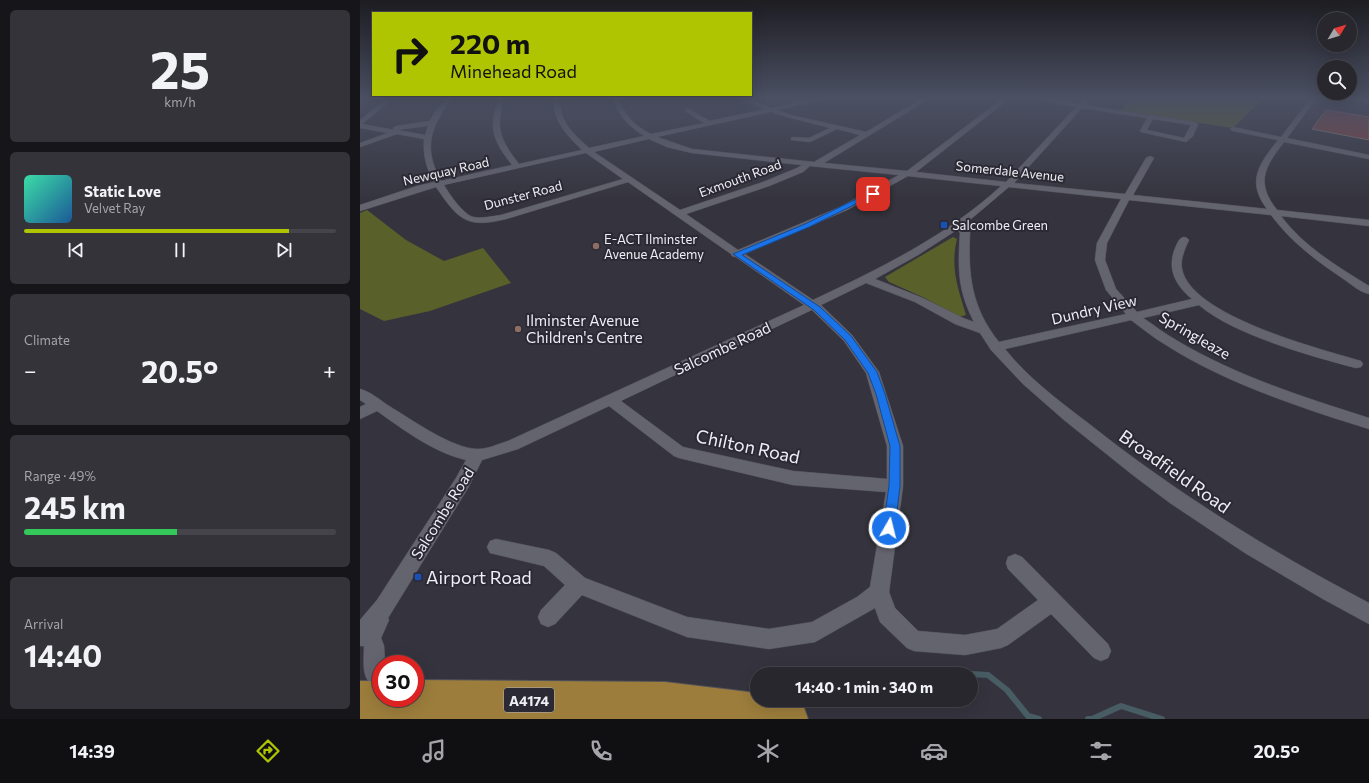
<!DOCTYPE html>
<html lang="en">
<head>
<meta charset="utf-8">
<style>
	body { margin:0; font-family:Commissioner,sans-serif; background:#34333a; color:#f1f3f6; height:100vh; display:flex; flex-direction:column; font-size:15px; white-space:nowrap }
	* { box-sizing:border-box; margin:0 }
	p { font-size:13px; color:#a5a5aa }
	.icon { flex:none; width:22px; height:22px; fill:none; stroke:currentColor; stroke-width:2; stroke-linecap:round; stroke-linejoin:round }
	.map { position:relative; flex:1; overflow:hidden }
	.panel { display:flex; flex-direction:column; gap:10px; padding:10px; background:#161519; width:360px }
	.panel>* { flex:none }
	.banner { position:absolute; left:12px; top:12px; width:380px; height:84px; border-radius:0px; box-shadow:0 4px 16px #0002,0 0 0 1px #44444a; background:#b0c501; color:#111; overflow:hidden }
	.needle { width:26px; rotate:52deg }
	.tools { position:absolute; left:957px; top:12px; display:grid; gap:8px }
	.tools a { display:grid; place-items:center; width:40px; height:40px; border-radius:50%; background:#28272e; box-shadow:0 4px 16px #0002,0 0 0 1px #44444a; font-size:20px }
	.speed { position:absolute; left:12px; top:655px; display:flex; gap:8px; font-size:20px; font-weight:700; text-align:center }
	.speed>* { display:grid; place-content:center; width:52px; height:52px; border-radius:50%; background:#28272e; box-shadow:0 4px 16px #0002,0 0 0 1px #44444a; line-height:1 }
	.speed .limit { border:6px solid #d22; background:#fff; color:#111 }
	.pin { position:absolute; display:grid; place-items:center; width:34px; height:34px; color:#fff; margin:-17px; border-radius:8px; box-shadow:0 2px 6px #0006 }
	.me { position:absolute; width:44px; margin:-22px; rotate:8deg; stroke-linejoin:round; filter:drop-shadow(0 0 3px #0008) }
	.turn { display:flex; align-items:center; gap:14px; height:84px; padding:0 12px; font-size:18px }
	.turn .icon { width:52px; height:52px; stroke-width:2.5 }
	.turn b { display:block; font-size:28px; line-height:34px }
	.big { font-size:30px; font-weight:700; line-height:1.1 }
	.panel .tile { flex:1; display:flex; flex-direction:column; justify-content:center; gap:6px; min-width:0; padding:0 14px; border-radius:6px; background:#34333a }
	.panel .dial { align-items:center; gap:0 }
	.dial b { font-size:52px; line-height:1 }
	.song { display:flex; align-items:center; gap:12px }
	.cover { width:48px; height:48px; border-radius:6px; background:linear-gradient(135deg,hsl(160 70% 55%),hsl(210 70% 35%)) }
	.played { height:4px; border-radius:2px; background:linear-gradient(90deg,#b0c501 85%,#44444a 85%) }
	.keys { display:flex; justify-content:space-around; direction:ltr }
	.heat { display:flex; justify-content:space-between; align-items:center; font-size:22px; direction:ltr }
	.charge { height:6px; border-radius:3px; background:linear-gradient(90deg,#34c759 49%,#44444a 0) }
	.trip { position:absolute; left:390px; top:667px; width:228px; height:40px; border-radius:20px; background:#28272e; box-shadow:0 4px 16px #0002,0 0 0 1px #44444a; font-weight:700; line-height:40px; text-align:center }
	.dock { display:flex; height:64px; justify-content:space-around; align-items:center; background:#101012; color:#a5a5aa }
	.dock .icon { width:28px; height:28px }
	.dock .selected { color:#b0c501 }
	.dock b { font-size:18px; color:#f1f3f6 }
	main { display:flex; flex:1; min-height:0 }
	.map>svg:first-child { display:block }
</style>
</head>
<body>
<main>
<section class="panel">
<div class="tile dial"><b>25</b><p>km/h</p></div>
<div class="tile">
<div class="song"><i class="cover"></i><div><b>Static Love</b><p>Velvet Ray</p></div></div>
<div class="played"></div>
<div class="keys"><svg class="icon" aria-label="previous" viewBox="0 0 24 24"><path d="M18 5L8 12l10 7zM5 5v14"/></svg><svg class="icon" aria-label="pause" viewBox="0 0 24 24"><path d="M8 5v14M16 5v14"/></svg><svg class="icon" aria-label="next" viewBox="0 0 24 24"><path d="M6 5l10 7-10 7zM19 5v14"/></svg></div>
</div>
<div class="tile"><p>Climate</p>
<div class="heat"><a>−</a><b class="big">20.5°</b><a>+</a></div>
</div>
<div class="tile"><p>Range · 49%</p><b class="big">245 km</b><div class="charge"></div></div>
<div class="tile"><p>Arrival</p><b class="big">14:40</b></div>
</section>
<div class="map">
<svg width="1009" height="719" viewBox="0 0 1009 719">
	<rect width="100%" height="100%" fill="#35343e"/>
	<!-- green -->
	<g fill="#59602a">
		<polygon points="771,99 903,99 873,128 761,111"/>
		<polygon points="7,210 46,240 84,261 123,248 151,283 70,311 24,321 0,309 0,213"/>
		<path d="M593,237L597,239C590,268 598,288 606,315L599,317L565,298L529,282L525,277Z"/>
	</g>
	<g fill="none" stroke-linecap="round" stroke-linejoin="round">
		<!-- stream -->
		<g stroke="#485c63" stroke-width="6">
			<polyline points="611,674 628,675 647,690 668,716 679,719"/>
			<polyline points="728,719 732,719 761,706 802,719"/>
		</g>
	</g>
	<!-- building -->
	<polygon fill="#864040" stroke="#8b7d7c" points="966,110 1009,117 1009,140 952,129"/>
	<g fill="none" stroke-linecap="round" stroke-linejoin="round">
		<defs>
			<path id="minor" d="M26,99H33L2,124L34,130L33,128L36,126L70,121L76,110L86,99H92C70,127 63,148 81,181L152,165C134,142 127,128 139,99H145C134,127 141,141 159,164L222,150C207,135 193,122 194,99H200C199,122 214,134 229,148L284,136C269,126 259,117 253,99H259C265,116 275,126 291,134L344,123L325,111V109L327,108L350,121L405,109L378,99H387L412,108L451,99H463L418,110L431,115L506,132L561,99H569L464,163L547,171L642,99H649L556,172L646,182L716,107L674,99H690L719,104L724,99H730L725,105L835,122L838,124L833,136L826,142L781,132L780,131L787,118L722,108L654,183L765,194L786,158L790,156L794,158L773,195L907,209C886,181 899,164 918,140L873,131L870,129L873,127L921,137L950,99H956L927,138L1009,155V159L924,142C905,167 895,182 917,210L1009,220V226L921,216C943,246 978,267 1009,286V294C1000,292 992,285 985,280C958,262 931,242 911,215L769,200L747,243L745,260L756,289L777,312L832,299C815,285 806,268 816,246C818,242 819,238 824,237L827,238L829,240C825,249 820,259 822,269C831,316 960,349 1001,361L1003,364L1001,367L996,368C951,356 874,335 839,305L783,318C794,325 805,334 816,340C876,376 943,397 1009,418V429C944,409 863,382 806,345C794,338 783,329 771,320L645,349C668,378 699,401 728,423C816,493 910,551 1009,603V624L963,599L885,553L810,503L774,476L704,420L663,384L631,350L620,333L595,324L555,302L506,283L461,305L492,335L519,372L543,446V486L529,592L535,608L558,631L605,635L637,629L678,600L648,569L646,563L648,557L655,554L662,557L748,644L751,651L748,658L741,661L734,658L691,614L648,645L641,648L605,655L554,651L547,648L520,622L515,608L455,642L409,649L327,637L222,595L195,624L188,627L181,624L178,617L181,610L205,585L184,566L130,553L127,547L130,541L136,539L189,550L196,553L225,578L327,617L409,629L452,622L497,597L510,587L526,492L433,485L319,458L314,456L249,406L158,449L122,460L108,488L28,618L29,620L21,638L24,646L25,664H21V691C0,682 4,666 4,646H0V620L17,600L96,478L106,460C73,452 44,430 17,411L0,419V407L6,404L0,400V389C11,392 20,400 29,406C51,419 92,449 118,449C128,449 138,444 148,441L444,305L376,257L372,256L371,254L268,182L146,219C106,229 98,219 76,187L0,211V205L57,186L74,182C66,168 63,155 64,139L37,134L0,147V143L28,133L0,128V120ZM411,112L427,117L470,128L449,138L433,137L431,138V140L450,142L477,129L500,135L454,162L332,149L297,137ZM793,119L831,125L824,138L787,130ZM68,126L65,135L37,130ZM289,139L307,147L332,153L442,165L437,168L403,182L320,210L234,152ZM226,153L263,179L141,215C133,216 122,219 113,217C103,214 89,194 84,185ZM450,166L539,175L480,207L378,250L326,214L409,186L443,172ZM548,176L641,186C587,236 519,269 453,300L385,254L487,210ZM649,187L761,199L737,243L735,260L746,290L766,314L639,342C611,307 608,275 610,232L603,226ZM597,230L600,233C598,268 597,289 614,322L603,318L563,298L515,279L558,255ZM452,310L484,341L506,373L527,446V479L433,471L323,447L261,401Z"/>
			<polygon id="tertiary" points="988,99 1009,100 1009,104"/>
			<polygon id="trunk" points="55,680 305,682 397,693 397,700 430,700 443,705 448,719 0,719 0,681 21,681 21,698 55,698"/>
		</defs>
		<!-- minor casing -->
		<use href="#minor" stroke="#53535b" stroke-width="1"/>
		<!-- tertiary casing -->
		<use href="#tertiary" stroke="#53535b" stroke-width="1"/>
		<!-- trunk casing -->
		<use href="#trunk" stroke="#53535b" stroke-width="2"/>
		<!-- minor -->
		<use href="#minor" fill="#64646f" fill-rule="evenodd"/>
		<!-- tertiary -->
		<use href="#tertiary" fill="#64646f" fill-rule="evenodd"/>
		<!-- trunk -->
		<use href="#trunk" fill="#9c7d3c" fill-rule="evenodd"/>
	</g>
	<!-- sky -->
	<linearGradient id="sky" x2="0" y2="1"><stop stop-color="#1d1d22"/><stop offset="0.49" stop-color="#4b5063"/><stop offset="1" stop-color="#4b5063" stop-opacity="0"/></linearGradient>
	<rect width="1009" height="200" fill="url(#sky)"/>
	<!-- route -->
	<polygon fill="#1a73e8" stroke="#114b97" points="511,192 516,194 449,227 382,255 460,307 491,336 517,372 525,394 540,446 540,486 535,528 533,531 529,533 524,531 523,528 529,486 530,446 516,394 508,373 485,340 454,310 373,254 445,224"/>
	<!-- markers -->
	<g fill="#1a4fb4" stroke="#2b2a34" stroke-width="1.5">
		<rect x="580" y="221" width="8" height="8" rx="2"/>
		<rect x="54" y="573" width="8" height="8" rx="2"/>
	</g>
	<g fill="#8d6e63" stroke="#2b2a34" stroke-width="1.5">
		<circle cx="236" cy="246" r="4"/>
		<circle cx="158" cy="329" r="4"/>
	</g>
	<g text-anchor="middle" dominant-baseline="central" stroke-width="4" stroke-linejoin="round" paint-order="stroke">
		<!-- far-street labels -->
		<g font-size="13" fill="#efeef5" stroke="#2b2a34">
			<text transform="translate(86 171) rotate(-13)">Newquay Road</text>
			<text transform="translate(650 171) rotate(6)">Somerdale Avenue</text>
			<text transform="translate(380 178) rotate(-20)">Exmouth Road</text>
			<text transform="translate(163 195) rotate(-15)">Dunster Road</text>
		</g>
		<!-- far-poi labels -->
		<g font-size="13" fill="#efeef5" stroke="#2b2a34" text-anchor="start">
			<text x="592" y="225">Salcombe Green</text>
			<text x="244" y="239">E-ACT Ilminster<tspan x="244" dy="15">Avenue Academy</tspan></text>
		</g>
		<!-- shield labels -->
		<rect fill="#2b2a34" stroke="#b4b3bb" stroke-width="1" x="144" y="688" width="50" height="24" rx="3"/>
		<g font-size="14" font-weight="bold" fill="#efeef5">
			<text x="169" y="700">A4174</text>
		</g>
		<!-- street labels -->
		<g font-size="15" fill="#efeef5" stroke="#2b2a34">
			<text transform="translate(734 309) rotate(-13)">Dundry View</text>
			<text transform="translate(835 335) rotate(30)">Springleaze</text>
			<text transform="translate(362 348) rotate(-25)">Salcombe Road</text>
			<text transform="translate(82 513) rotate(-58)">Salcombe Road</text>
		</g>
		<!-- poi labels -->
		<g font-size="15" fill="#efeef5" stroke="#2b2a34" text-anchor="start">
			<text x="166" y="320">Ilminster Avenue<tspan x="166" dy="17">Children's Centre</tspan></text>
		</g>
		<!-- near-street labels -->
		<g font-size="18" fill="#efeef5" stroke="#2b2a34">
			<text transform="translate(388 446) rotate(12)">Chilton Road</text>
			<text transform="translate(815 471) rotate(35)">Broadfield Road</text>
		</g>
		<!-- near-poi labels -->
		<g font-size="18" fill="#efeef5" stroke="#2b2a34" text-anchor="start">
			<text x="66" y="577">Airport Road</text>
		</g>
	</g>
</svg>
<div class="tools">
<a><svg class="needle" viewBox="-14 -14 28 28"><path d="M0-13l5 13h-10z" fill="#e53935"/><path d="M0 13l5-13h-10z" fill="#a5a5aa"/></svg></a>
<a><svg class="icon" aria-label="search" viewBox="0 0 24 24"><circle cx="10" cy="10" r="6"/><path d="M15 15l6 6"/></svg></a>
</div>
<div class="speed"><div class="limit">30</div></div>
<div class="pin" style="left:513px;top:194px;background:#d93025"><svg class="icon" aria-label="arrive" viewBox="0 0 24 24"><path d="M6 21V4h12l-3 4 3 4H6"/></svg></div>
<svg class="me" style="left:529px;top:528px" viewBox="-20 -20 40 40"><circle r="17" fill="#1a73e8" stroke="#fff" stroke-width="3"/><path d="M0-11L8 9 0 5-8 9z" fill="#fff"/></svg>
<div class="trip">14:40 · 1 min · 340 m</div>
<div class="banner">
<div class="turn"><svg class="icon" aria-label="right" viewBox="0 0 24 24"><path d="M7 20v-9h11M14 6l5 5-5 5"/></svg><div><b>220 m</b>Minehead Road</div></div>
</div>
</div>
</main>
<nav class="dock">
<b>14:39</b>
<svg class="icon selected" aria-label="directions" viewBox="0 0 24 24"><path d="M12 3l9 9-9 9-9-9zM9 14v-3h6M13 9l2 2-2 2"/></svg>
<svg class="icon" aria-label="music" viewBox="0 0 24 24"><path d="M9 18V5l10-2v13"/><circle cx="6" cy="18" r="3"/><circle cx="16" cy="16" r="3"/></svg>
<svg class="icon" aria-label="phone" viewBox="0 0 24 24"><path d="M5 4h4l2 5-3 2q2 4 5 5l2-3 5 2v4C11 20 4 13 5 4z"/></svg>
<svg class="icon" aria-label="climate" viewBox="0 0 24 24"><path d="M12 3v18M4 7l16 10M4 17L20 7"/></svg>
<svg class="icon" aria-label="car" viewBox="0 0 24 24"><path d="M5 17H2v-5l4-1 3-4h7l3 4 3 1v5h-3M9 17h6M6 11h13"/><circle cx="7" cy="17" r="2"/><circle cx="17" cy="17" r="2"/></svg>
<svg class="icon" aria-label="filters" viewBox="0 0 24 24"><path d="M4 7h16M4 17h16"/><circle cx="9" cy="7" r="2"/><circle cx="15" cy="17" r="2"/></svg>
<b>20.5°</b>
</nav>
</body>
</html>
